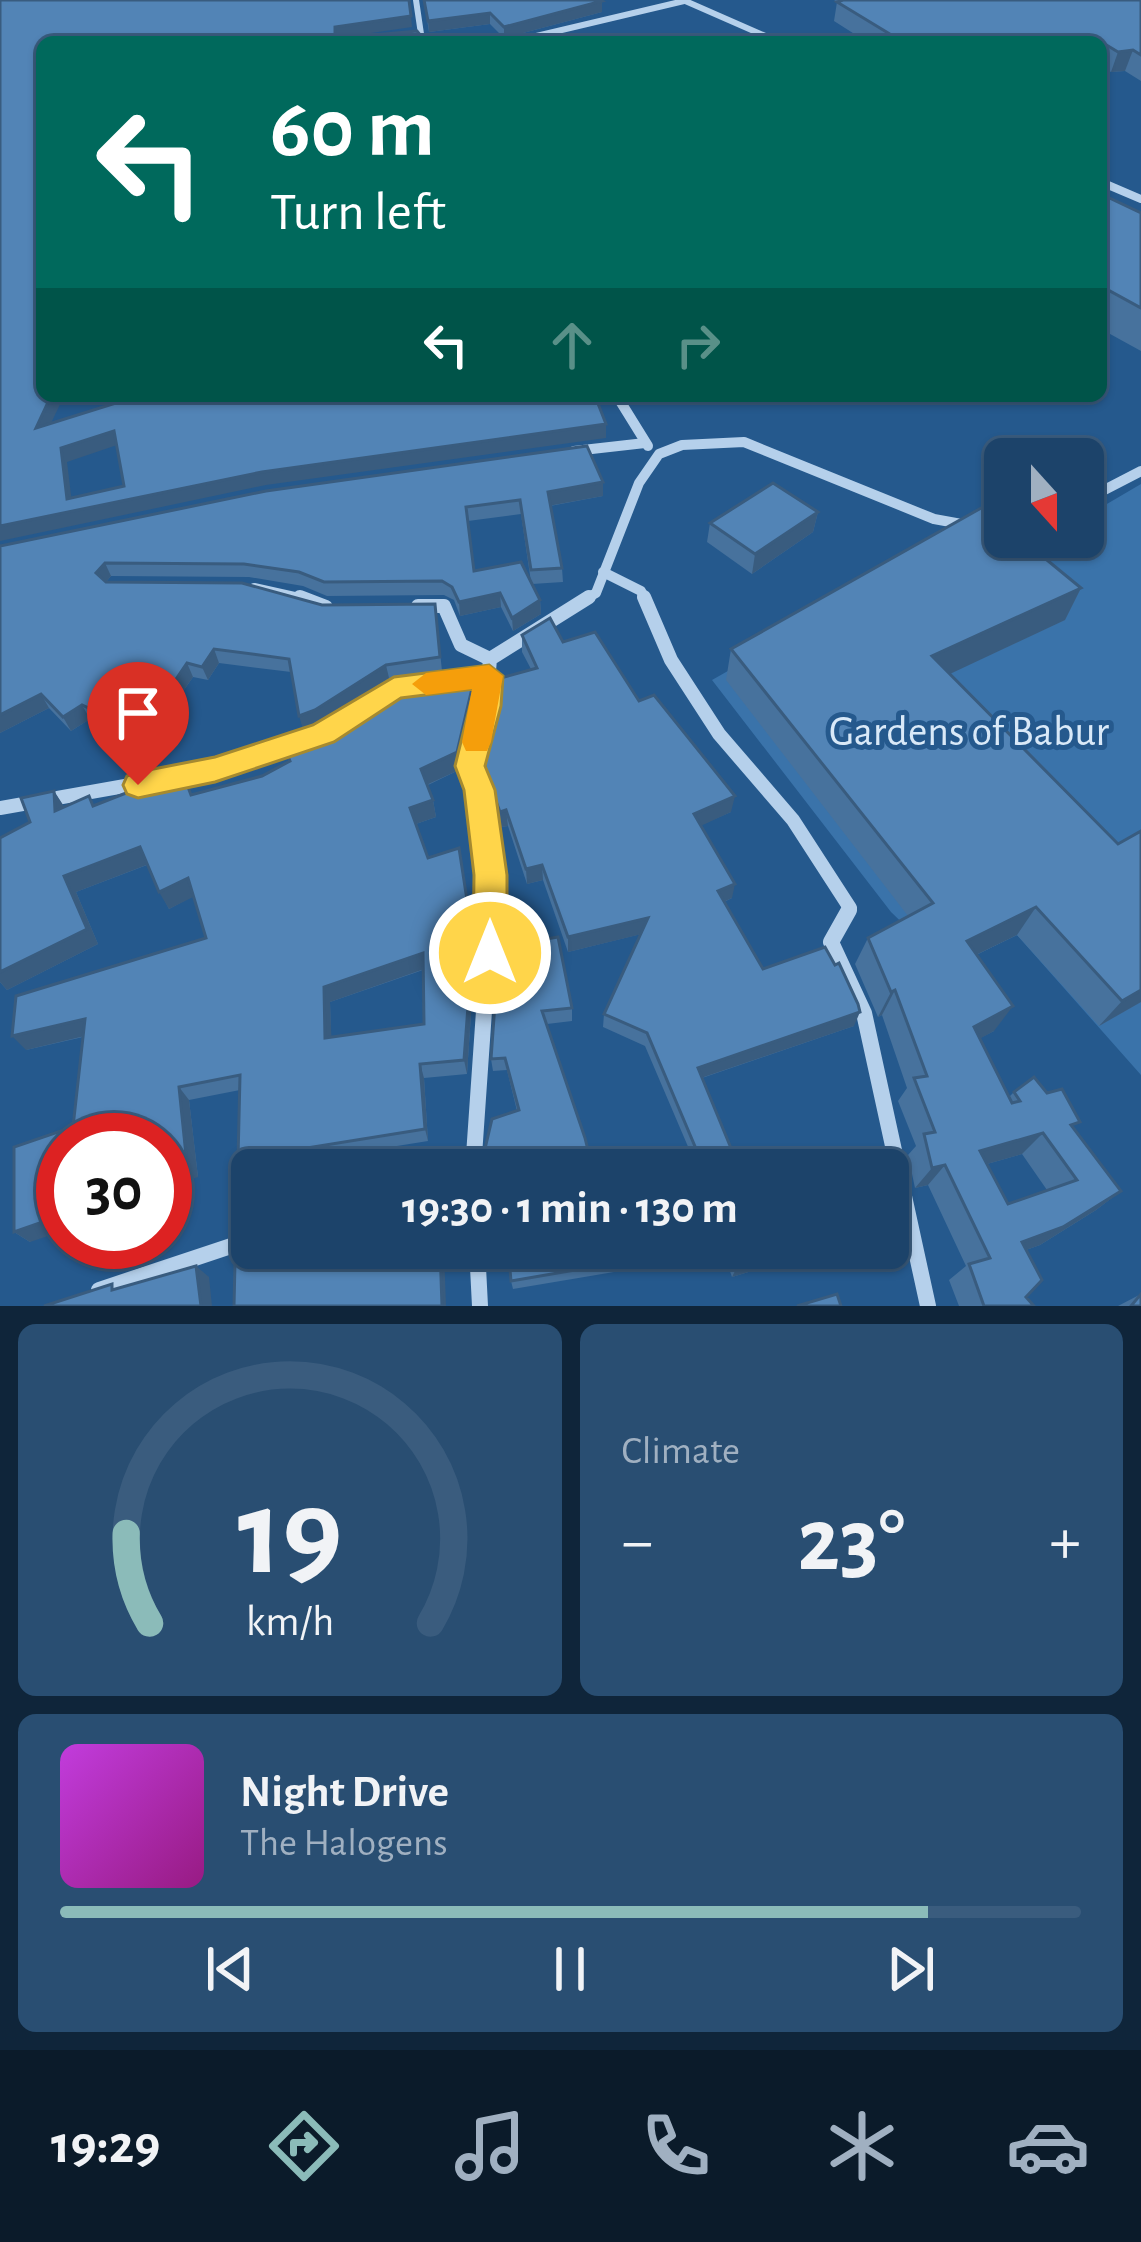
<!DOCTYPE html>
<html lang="en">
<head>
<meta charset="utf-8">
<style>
	body { margin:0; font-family:"Alegreya Sans",sans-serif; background:#294e72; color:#f1f3f6; height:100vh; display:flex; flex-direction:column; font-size:45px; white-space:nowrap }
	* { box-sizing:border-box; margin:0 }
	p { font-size:39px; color:#a0b0c1 }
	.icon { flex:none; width:66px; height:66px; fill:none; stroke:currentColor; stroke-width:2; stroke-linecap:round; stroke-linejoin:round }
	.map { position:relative; height:1306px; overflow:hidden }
	.side { display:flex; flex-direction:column; gap:18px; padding:18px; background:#0f253a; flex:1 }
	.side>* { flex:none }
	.top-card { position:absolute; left:36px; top:36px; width:1071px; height:366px; border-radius:18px; box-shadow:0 3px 9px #0004,0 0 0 3px #3a5c7e; background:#00695c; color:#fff; overflow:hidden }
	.needle { width:78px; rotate:159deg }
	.controls { position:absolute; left:984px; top:438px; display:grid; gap:24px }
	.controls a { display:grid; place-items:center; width:120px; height:120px; border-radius:18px; background:#1c436a; box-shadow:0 3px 9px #0004,0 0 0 3px #3a5c7e; font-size:60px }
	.speed { position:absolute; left:36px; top:1113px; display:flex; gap:24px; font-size:60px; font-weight:700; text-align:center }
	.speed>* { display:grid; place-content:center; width:156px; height:156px; border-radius:50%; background:#1c436a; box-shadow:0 3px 9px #0004,0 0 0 3px #3a5c7e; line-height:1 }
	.speed .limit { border:18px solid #d22; background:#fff; color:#111 }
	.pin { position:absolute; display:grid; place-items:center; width:102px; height:102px; color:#fff; margin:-123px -51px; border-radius:50% 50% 50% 0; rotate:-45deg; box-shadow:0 0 12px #0007 }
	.pin .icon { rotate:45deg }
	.me { position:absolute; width:132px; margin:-66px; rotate:0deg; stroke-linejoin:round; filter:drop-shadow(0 0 9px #0008) }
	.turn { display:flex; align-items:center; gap:42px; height:252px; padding:0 36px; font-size:54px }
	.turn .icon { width:156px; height:156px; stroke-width:2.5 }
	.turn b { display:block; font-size:84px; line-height:102px }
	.lanes { display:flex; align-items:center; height:114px; padding:0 36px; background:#0003; justify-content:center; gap:60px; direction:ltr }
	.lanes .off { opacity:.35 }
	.big { font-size:90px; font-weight:700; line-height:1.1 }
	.side .card { flex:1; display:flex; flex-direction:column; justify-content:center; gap:18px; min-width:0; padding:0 42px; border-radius:18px; background:#294e72 }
	.side .dial { align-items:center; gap:0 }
	.dial svg { height:312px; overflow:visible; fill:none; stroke:#3a5c7e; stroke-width:7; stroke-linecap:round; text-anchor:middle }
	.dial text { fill:#f1f3f6; stroke:none }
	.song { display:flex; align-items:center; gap:36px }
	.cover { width:144px; height:144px; border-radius:18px; background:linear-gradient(135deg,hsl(290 70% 55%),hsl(310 70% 35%)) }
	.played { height:12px; border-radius:6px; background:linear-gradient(90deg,#8bbbb9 85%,#3a5c7e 85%) }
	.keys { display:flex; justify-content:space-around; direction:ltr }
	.heat { display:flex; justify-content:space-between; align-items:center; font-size:66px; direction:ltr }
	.side .tiles { flex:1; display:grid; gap:18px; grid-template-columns:1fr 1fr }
	.card:last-child { grid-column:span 2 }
	.trip { position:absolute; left:231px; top:1149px; width:678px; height:120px; border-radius:18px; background:#1c436a; box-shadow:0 3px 9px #0004,0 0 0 3px #3a5c7e; font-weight:700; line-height:120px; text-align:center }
	.menu { display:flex; height:192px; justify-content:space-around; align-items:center; background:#0b1b2a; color:#a0b0c1 }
	.menu .icon { width:84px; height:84px }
	.menu .selected { color:#8bbbb9 }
	.menu b { font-size:54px; color:#f1f3f6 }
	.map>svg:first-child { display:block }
</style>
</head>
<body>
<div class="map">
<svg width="1141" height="1306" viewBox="0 0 1141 1306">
	<rect width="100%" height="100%" fill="#25598d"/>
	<!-- green -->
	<polygon fill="#3a73aa" points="1141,484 1141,1075 1017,935 949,968 891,912 712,680 963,538 1016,557 1050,537 1083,537 1083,518"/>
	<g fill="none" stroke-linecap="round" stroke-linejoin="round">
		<!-- street-far4 -->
		<g stroke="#b5d0eb" stroke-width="6">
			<polyline points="416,0 421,34 428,42"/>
			<polyline points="683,0 779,42"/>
			<polyline points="511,42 684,1"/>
		</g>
		<!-- street-far3 -->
		<polyline stroke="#b5d0eb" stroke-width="8" points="1101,182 1141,199"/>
		<!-- street-far2 -->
		<g stroke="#b5d0eb" stroke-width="10">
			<polyline points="617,396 648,446"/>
			<polyline points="574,451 645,443"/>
			<polyline points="1083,501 1141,471"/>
			<polyline points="603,572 641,591 645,600"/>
			<polyline points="254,588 308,600"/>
			<polyline points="584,600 596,593 639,483 659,454 682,445 744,442 934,519 967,525"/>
		</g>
		<!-- street-far1 -->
		<g stroke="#b5d0eb" stroke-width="14">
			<polyline points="300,597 326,607"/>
			<polyline points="644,597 671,660 719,734 793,820 850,908 847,913"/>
			<polyline points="418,606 444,606 461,645 490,659"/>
			<polyline points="436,683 489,676"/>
			<polyline points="0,808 215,770 299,742"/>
			<polyline points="491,913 491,875 479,790 470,766 486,706 490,659 589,597"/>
		</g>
		<!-- street -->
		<g stroke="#b5d0eb" stroke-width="16">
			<polyline points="849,910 831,942 864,1013 928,1306"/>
			<polyline points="473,1170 491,910"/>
			<polyline points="477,1248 480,1306"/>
			<polyline points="99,1290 252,1239"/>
		</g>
	</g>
	<!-- wall -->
	<g fill="#47729d" fill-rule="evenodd">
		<polygon points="424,0 600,0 602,12 504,38 490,24 429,32"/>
		<polygon points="834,0 1141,0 1141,81 1125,71 1111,72 1101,66 1101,42 867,42 834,21 837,2"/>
		<polygon points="1101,194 1141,213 1141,351 1101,329"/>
		<path d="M266,491L603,496L550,506L562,568L563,582L532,584L540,600L541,614L513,631L501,607L460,616L454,600L444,595L327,596L303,586L249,577L111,576L106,582L322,605L435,604L442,671L389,678L319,724L303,729L291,672L219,663L208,680L193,677L172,707L153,703L127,736L90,719L71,731L49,708L0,733V546ZM521,514L531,582L474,571L468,521Z"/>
		<polygon points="818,512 813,532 752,574 707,542 710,523"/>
		<path d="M1081,588L1065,620L949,674L1141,1002L1099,1026L1017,935L976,955L994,1031L980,1038L1009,1097L1014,1092L1074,1128L1121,1191L1096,1210L1040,1245L1026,1250V1297L1034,1306H959L949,1280L966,1266L928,1185L915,1188L908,1155L916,1146L898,1101L907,1088L882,1015L878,1017L855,964L868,938L908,916L726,680L731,649ZM1022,1154L1047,1190L1008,1204L987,1164Z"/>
		<polygon points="522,635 563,642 639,701 731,812 701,825 732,898 724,902 763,969 854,1026 702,1078 740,1170 698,1170 645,1046 603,1027 604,1014 641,934 568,952 543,880 527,884 508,826 501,827 482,765 480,749 531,669 522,652"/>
		<path d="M473,684L475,702L459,770L428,785L433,800L436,817L416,824L428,858L475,954L467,1074L424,1078L428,1141L247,1170L238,1159L240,1090L189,1100L198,1177L165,1140L30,1242L14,1232L73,1127L83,1037L26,1050L206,938L193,896L169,909L147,865L76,892L98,944L7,990L0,982V838L30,822L54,791L64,807L193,795L262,776L289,762L281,740ZM423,970L424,1024L331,1037L330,1002Z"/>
		<polygon points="499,947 572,1008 572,1021 547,1024 593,1170 517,1111 507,1070 493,1071 491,1059"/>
		<polygon points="689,1248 614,1272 513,1289 511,1281"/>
		<polygon points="722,1248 812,1248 808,1254 732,1277"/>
		<polygon points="1141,1294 1141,1306 1118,1306"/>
	</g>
	<!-- shaded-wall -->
	<g fill="#395c7f">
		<polygon points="602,1 602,12 504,38 504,27"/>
		<polygon points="490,13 490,24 429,32 428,21"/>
		<polygon points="411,16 412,27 337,38 336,42 335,27"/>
		<polygon points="1133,50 1125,71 1111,72 1118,52"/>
		<polygon points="51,396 64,396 42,442 36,428"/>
		<polygon points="606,424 606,438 266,485 0,541 0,526 67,499 61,448 114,431 120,444 67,462 73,511 262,472"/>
		<polygon points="603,482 603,496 548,506 548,492"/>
		<polygon points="818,512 813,532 752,574 755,554"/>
		<polygon points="105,563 111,576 102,587 96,573"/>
		<polygon points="1081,588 1065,620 920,688 932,656"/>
		<polygon points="500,593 501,607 460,616 459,602"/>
		<polygon points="540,600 541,614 513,631 512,618"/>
		<polygon points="214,649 219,663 208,680 202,667"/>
		<polygon points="187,663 193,677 172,707 166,694"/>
		<polygon points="386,665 389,678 319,724 303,729 299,716"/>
		<polygon points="473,684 475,702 459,770 424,786 421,769"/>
		<polygon points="146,689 153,703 127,736 121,723"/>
		<polygon points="41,694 49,708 0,733 0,715"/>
		<polygon points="82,705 90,719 71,731 63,717"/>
		<polygon points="54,791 65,808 55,811"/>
		<polygon points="735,796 731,812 692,830 694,814"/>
		<polygon points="433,800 436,817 413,825 410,808"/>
		<polygon points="506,810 508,826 501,827 500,812"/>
		<polygon points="140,847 149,864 76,892 98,944 7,990 0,982 0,972 64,876"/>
		<polygon points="542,865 543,880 527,884 526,869"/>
		<polygon points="188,878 197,895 169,909 159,892"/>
		<polygon points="735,884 732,898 714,906 718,891"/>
		<polygon points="1036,907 1017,935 951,967 967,941"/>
		<polygon points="648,918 646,933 568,952 568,937"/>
		<polygon points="473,939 475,954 467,1074 464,1060"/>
		<polygon points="423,953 427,968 330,1002 332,1052 325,1038 324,987"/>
		<polygon points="895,990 882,1015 878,1017 891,992"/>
		<polygon points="1141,990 1141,1002 1099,1026 1122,1001"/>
		<polygon points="1013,1006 994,1031 957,1051 974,1027"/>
		<polygon points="860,1012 854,1026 695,1080 698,1068"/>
		<polygon points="85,1019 97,1033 26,1050 12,1036"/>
		<polygon points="420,1064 424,1078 428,1141 425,1129"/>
		<polygon points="179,1087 189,1100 198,1177 165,1188 165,1173"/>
		<polygon points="1043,1133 1022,1154 962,1171 980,1151"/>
		<polygon points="945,1165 928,1185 915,1188 932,1168"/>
		<polygon points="1121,1191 1096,1210 1040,1245 1000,1259 1022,1242"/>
		<polygon points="63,1208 63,1231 30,1242 14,1232"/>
		<polygon points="440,1248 444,1248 446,1306 442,1306"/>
		<polygon points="664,1248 689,1248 614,1272 616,1263"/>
		<polygon points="804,1248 812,1248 808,1254 732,1277 736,1269"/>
		<polygon points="196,1266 209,1277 212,1306 201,1306"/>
	</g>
	<!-- building -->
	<g fill="#5284b6" stroke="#395c7f" stroke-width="3" fill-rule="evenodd">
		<path d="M0,0H409L411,16L335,27V34L341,38L417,31L426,42H42V396H51L36,428L129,399L127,396H403L408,403L447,396H588L592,401H597L606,424L262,472L0,526ZM114,431L124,486L67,499L61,448Z"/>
		<polygon points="424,0 600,0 602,1 504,27 490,13 428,21"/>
		<polygon points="843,0 1141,0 1141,55 1133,50 1118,52 1095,38 1076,42 903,42 837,2"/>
		<polygon points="1101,194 1141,213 1141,308 1101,286"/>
		<polygon points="587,446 603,482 548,492 562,568 531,570 520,500 466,507 474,571 521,562 540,600 512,618 500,593 459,602 452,587 442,581 324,582 299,572 244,564 105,563 96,573 106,582 242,583 322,605 435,604 440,657 386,665 315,710 299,716 289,659 214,649 202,667 187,663 166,694 146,689 121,723 82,705 63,717 41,694 0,715 0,546 266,491"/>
		<polygon points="773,483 818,512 755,554 710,523"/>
		<path d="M983,507L1005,525V537H1019L1081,588L932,656L1118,844L1141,831V990L1122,1001L1036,907L967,941L1013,1006L974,1027L1012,1103L1020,1101L1014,1092L1034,1077L1047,1093L1062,1089L1080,1122L1071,1125L1121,1191L1063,1227L1022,1242L1042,1280L1026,1297L1034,1306H984L969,1264L990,1258L945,1165L932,1168L924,1134L935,1132L914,1078L927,1076L895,990L891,992L868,938L933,903L731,649ZM1043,1133L1077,1180L1008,1204L980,1151Z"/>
		<polygon points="550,618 563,642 595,632 639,701 654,695 735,796 694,814 735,884 718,891 763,969 825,947 835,965 839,963 858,1004 860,1012 698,1068 740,1170 705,1170 647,1033 604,1014 648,918 568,937 542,865 526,869 506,810 500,812 491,788 480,749 497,679 537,668 522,635"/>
		<path d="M447,674L452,691L473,684L457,752L421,769L433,800L410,808L428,858L459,848L473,939L464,1060L420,1064L425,1129L238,1159L240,1075L179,1087L187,1165L165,1173V1140H63V1208L57,1210V1217L14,1232V1147L73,1127L85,1019L12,1036L16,996L206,938L188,878L159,892L140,847L64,876L87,929L0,972V838L30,822L21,798L54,791L55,811L89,796L93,806L182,771L191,795L262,776L290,761L281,740L325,726L395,681ZM423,953L424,1024L325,1038L324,987Z"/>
		<polygon points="558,937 572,1008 542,1011 585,1138 593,1170 480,1170 492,1119 519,1110 505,1058 491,1059 499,947"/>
		<polygon points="888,1155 895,1188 888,1190 888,1170 870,1170 866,1160"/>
		<polygon points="291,1248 440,1248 442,1306 234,1306 235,1262"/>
		<polygon points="508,1248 664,1248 616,1263 511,1281"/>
		<polygon points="729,1248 804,1248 736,1269"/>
		<polygon points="196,1266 201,1306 44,1306 112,1284 112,1290"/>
		<polygon points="837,1294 841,1306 797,1306"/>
		<polygon points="1141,1294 1141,1306 1131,1306"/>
	</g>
	<!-- route -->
	<polygon fill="#ffd54a" stroke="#a68a30" stroke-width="3" points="489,665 503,676 501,706 485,766 495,790 507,875 507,953 502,965 490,969 478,965 473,953 474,875 464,790 455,766 474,689 401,698 334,742 215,782 138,798 127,794 123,785 127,776 138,772 215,757 313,725 394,677"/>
	<!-- slow -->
	<polygon fill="#f59e0b" points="489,665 503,676 491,742 487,751 466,751 462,742 472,689 426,695 412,684 426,673"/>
	<g text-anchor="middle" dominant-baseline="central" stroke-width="10" stroke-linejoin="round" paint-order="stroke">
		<!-- park labels -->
		<g font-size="42" fill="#d9e9f8" stroke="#25598d">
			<text x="969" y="732">Gardens of Babur</text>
		</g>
	</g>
</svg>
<div class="controls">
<a><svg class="needle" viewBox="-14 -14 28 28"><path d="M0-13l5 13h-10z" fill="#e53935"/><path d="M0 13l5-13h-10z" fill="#a0b0c1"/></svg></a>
</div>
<div class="speed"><div class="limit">30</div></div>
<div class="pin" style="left:138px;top:785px;background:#d93025"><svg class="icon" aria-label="arrive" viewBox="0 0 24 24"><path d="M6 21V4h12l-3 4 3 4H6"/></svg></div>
<svg class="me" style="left:490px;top:953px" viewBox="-20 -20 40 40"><circle r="17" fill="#ffd54a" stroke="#fff" stroke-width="3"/><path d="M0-11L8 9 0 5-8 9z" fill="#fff"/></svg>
<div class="trip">19:30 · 1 min · 130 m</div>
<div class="top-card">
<div class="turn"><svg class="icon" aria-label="left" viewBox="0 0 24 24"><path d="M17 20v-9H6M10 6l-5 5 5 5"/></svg><div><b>60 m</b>Turn left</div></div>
<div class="lanes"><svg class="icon" aria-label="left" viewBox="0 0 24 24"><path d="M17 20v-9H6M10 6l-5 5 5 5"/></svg><svg class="icon off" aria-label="ahead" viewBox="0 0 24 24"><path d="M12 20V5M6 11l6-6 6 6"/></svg><svg class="icon off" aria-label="right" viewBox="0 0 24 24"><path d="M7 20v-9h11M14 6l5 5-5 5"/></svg></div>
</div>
</div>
<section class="side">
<div class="tiles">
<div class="card dial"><svg viewBox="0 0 100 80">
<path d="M14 69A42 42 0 1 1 86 69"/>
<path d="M14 69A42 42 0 0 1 8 46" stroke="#8bbbb9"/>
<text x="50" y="56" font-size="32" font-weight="700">19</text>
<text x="50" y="72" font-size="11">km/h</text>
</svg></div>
<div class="card"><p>Climate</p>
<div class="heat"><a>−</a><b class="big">23°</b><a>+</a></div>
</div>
<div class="card">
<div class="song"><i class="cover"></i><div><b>Night Drive</b><p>The Halogens</p></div></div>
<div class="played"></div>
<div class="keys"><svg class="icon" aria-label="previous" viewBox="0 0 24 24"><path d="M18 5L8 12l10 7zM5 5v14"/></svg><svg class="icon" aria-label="pause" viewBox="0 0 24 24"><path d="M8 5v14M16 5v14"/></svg><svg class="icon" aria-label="next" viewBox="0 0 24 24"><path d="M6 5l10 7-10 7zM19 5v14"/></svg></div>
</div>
</div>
</section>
<nav class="menu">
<b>19:29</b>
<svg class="icon selected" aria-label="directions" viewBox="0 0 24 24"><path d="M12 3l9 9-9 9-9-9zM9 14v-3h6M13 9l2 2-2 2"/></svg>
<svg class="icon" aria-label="music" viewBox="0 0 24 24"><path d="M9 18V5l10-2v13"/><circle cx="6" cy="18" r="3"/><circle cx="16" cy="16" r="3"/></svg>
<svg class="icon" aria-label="phone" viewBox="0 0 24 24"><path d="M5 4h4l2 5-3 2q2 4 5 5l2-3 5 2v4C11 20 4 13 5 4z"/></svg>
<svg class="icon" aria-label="climate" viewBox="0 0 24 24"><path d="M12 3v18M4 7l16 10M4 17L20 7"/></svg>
<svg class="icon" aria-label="car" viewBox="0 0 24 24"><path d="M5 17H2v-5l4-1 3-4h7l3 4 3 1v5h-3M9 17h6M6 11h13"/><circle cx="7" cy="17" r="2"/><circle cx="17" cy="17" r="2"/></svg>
</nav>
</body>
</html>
